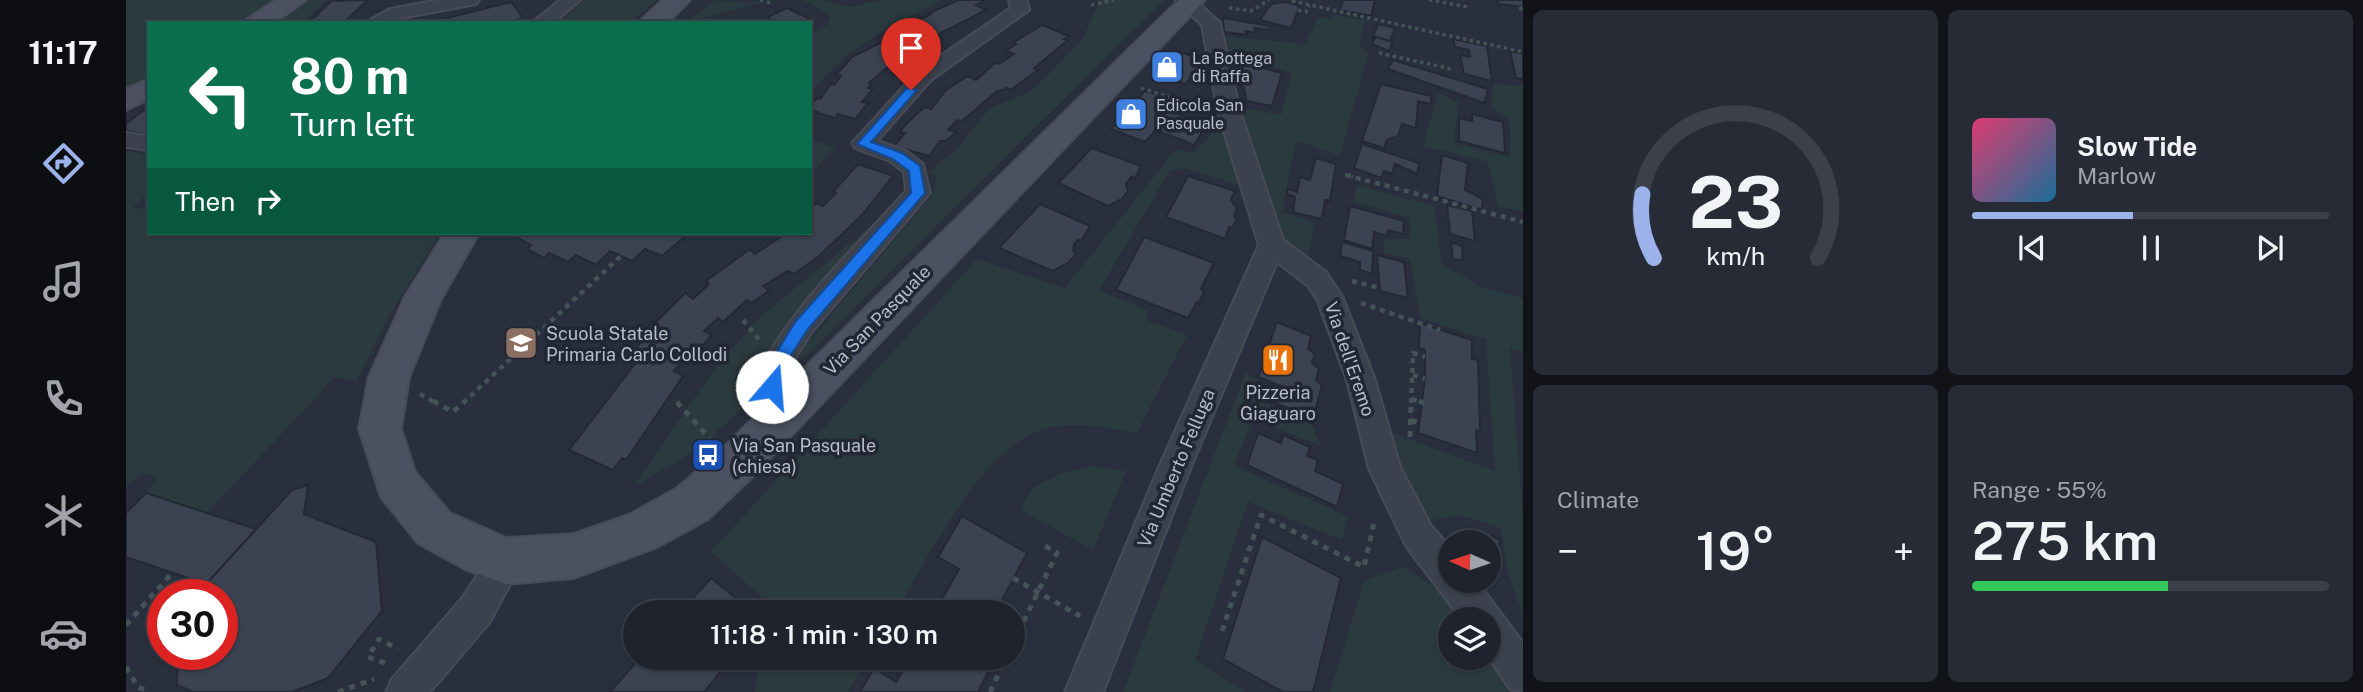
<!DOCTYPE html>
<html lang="en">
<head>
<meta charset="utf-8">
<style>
	body { margin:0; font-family:"Public Sans",sans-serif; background:#272b36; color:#f1f3f6; height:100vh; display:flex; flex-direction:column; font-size:26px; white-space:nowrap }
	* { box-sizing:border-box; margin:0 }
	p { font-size:23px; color:#a1a4aa }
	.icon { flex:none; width:38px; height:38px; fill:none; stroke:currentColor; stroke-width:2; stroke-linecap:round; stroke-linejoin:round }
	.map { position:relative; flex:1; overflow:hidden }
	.details { display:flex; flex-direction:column; gap:10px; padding:10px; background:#111319; width:840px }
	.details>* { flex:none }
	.hud { position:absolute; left:21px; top:21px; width:665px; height:214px; border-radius:0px; box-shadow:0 2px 5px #0004,0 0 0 2px #3c404a; background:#0b6e4f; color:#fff; overflow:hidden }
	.needle { width:46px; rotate:273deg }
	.tools { position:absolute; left:1312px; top:530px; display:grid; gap:14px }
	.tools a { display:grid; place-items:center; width:63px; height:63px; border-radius:50%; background:#1f232e; box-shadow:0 2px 5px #0004,0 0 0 2px #3c404a; font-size:35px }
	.speed { position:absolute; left:21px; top:579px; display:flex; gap:14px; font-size:35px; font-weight:700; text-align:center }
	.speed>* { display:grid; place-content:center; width:91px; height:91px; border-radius:50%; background:#1f232e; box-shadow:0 2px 5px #0004,0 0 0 2px #3c404a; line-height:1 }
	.speed .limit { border:10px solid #d22; background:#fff; color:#111 }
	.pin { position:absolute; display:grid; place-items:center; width:60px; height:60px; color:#fff; margin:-72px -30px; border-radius:50% 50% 50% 0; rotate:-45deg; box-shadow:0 0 7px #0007 }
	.pin .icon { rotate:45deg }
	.me { position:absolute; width:77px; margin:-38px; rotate:18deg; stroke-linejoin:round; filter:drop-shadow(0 0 5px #0008) }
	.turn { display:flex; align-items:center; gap:24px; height:147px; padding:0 28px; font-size:32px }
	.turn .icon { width:91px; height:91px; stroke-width:2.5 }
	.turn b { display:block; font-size:49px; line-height:60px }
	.then { display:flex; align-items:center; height:66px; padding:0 28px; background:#0003; gap:14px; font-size:26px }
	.big { font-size:52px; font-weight:600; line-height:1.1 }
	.details .card { flex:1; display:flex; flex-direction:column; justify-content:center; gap:10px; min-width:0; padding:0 24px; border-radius:10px; background:#272b36 }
	.details .dial { align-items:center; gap:0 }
	.dial svg { height:182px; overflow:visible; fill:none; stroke:#3c404a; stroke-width:7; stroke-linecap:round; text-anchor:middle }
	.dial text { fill:#f1f3f6; stroke:none }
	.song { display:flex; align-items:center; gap:21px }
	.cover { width:84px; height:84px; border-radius:10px; background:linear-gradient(135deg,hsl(340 70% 55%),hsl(200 70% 35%)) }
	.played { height:7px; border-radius:4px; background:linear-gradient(90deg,#9bb2eb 45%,#3c404a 45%) }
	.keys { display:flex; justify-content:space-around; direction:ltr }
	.heat { display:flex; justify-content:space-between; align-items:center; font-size:38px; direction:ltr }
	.charge { height:10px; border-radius:5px; background:linear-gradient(90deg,#34c759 55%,#3c404a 0) }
	.details .tiles { flex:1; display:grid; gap:10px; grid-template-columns:repeat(2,1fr) }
	.trip { position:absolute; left:497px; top:600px; width:402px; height:70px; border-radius:35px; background:#1f232e; box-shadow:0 2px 5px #0004,0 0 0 2px #3c404a; font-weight:600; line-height:70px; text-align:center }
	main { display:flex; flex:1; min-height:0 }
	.menu { display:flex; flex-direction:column; width:126px; justify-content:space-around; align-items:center; background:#0c0e12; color:#a1a4aa }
	.menu .icon { width:49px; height:49px }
	.menu .active { color:#9bb2eb }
	.menu b { font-size:32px; color:#f1f3f6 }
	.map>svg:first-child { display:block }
</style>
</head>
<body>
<main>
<nav class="menu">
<b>11:17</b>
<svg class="icon active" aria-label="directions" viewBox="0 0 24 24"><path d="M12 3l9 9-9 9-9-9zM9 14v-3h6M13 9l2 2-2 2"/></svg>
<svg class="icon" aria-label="music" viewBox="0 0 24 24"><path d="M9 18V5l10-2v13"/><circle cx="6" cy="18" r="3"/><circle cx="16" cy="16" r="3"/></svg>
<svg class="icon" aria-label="phone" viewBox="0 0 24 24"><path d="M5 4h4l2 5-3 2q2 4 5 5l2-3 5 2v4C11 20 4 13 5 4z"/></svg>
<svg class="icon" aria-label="climate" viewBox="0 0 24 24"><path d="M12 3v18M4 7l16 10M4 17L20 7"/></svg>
<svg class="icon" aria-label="car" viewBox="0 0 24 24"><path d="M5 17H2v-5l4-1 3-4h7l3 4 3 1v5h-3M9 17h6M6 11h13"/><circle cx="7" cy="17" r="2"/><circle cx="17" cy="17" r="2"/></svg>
</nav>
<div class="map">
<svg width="1397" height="692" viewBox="0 0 1397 692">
	<rect width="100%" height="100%" fill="#292f3d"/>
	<!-- green -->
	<g fill="#2b3a3e">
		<polygon points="0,0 157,0 118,23 23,23 23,78 0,91"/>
		<polygon points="185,0 201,0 177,23 146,23"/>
		<polygon points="458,0 531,0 503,23 431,23"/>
		<polygon points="589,0 622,3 646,0 558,23"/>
		<path d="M677,0H697L725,7L754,0H816C767,26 716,48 684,96V34L701,25L705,15Z"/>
		<polygon points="974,0 1038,0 670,365 671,356 809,191 810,176 802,172 828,152 863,109 905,91 923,74 957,38"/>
		<polygon points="1206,14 1239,21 1233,46 1242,54 1214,156 1170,140 1156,212 1189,223 1181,262 1155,239 1113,107 1155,115 1166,73 1102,54 1098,36 1179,44 1192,17 1204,20"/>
		<polygon points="1367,84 1397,86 1397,212 1372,206 1362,162 1297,146 1312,93 1332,102 1328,143 1384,157 1384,119 1365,107"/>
		<path d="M1095,117L1113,185L1059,168L1044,171L973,290L1023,311L1020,320L1061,335L1011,433C983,428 954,422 926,427C856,441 804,556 770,612H653L585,552L851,259L939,288L1050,149L1067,153L1080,140Z"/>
		<polygon points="684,140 709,147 684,176"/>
		<polygon points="0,151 23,154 23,193 7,207 23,209 23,233 314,233 263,316 230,382 209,377 81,513 20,493 31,478 16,473 0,487"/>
		<polygon points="1231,185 1308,206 1316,264 1355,287 1397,298 1397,351 1384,348 1397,520 1397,615 1382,572 1375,528 1335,515 1300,521 1266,446 1264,432 1369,471 1360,339 1294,318 1284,259 1258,253 1257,239 1284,239 1284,218 1228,202"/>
		<path d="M743,227L748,230L629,366C625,378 625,384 634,393L568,452L507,487L595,360L639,313Z"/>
		<polygon points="1120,372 1141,388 1136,402 1186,425 1194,445 1126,419 1108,466 1222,516 1216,540 1122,502 1069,660 1121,692 997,692"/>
		<polygon points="966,466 1000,471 967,550 894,510 906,488 935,474"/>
		<polygon points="1277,567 1322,596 1338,619 1325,620 1325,658 1363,658 1363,654 1390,692 1204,692 1238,581"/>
		<polygon points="636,658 743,658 722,692 629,692 632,663"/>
	</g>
	<!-- building -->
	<g fill="#3b4352" stroke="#232935" stroke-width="2">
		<polygon points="206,0 209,1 242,0 217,23 183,23"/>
		<polygon points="833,0 860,0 850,5 860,10 811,35 817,39 782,57 773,58 776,60 759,69 743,83 746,84 742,88 747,89 736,102 742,103 729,119 712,114 709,118 684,110 684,106 691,98 694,99 705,84 708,85 715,76 710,75 726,57 772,34 769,32 777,28 796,22 793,20 805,14 803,13"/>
		<polygon points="1217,0 1249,0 1245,16 1214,10"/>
		<polygon points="1370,0 1397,0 1397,7 1373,4"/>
		<polygon points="385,2 397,18 379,23 301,23"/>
		<polygon points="1160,2 1174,6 1165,28 1134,20 1145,4"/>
		<polygon points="661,8 684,19 677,23 640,23 646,20 642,17"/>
		<polygon points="1097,18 1144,26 1144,30 1128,28 1129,33 1120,31 1121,35 1098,32"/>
		<polygon points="1252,24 1269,28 1264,41 1247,37"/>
		<polygon points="916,25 943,36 938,39 942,40 908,68 912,70 885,90 881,88 870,92 835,122 831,120 822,130 830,132 820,141 814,141 803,156 768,146 779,133 774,132 779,125 798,107 805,109 820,90 842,76 850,80 869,63 873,64 888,54 880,51 890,44 888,42"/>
		<polygon points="1250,37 1267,42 1263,51 1246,44"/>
		<polygon points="1327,39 1361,46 1366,81 1338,74 1334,55 1344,57 1343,50 1329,47"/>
		<polygon points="1050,50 1079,62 1059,84 1027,75"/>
		<polygon points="1384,51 1397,54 1397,79 1390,78"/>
		<polygon points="1267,60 1362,89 1358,103 1262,69"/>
		<polygon points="1114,62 1156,73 1146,106 1120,101 1118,87 1112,85 1111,81 1117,81"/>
		<polygon points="1255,84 1305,96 1305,104 1292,101 1290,128 1276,124 1272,136 1261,140 1258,148 1236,141"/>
		<polygon points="1019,91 1054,101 1045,111 1075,123 1068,131 1075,134 1068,145 1030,130 1019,142 985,129"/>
		<polygon points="22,107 23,135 0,131 0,124"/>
		<polygon points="1346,114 1377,122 1379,153 1333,141 1333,118 1346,121"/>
		<polygon points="1236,144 1293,163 1291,174 1269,164 1266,174 1258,171 1255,178 1228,168"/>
		<polygon points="966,148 1015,166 1009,178 1005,177 1000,184 1002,191 996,199 982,206 932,183"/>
		<polygon points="1316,155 1342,163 1339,190 1357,199 1356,210 1311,196"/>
		<polygon points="1190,158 1210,164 1204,201 1199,200 1196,219 1167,212 1169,197 1161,194 1161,189 1171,192 1174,177 1184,180"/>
		<polygon points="732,164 767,176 735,216 693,256 668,274 662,271 637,286 643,291 625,303 621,300 597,322 592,318 578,331 586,335 570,352 565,350 548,371 557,376 500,460 496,458 487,470 443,450 511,361 503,357 520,336 516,334 526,322 529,323 559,293 567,299 583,284 580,281 624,249 629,254 656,236 655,233 684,233 684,208 691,203 697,206 710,193 707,192"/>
		<polygon points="1062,176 1109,191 1105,200 1111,209 1108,216 1111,219 1106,228 1103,227 1099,239 1040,217"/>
		<polygon points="914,204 964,226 955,241 952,240 948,244 947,251 950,254 942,263 927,271 873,248"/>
		<polygon points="1321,205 1346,211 1349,241 1324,234"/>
		<polygon points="1224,206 1278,221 1277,234 1262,230 1261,236 1248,232 1246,249 1218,240"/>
		<polygon points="391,233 563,233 536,256 519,249 506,261 484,251 470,265 450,255 442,262 423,253 418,258 401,249 405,245 388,236"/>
		<polygon points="1018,237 1088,263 1075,289 1078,291 1073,303 1071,302 1062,318 990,290"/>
		<polygon points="1216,242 1247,251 1246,274 1234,270 1234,262 1214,256"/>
		<polygon points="1325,242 1336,246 1337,260 1327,259"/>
		<polygon points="1251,255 1278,262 1282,298 1254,291"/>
		<polygon points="1151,322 1185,336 1182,349 1189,354 1186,363 1193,369 1190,380 1196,385 1187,419 1149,403 1156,386 1132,377"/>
		<polygon points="1294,323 1346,340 1346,359 1352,360 1354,432 1350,430 1351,453 1292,433 1299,379 1299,350 1293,348"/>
		<polygon points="1132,433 1155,443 1157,435 1184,447 1181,456 1192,460 1189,471 1217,484 1211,507 1121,465"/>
		<polygon points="182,485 178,514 250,542 256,611 202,678 166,692 67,692 51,685 52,654 96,654 96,595 70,595 166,490"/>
		<polygon points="20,493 81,513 130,529 80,584 0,557 0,513"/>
		<polygon points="836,516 901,553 875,602 892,612 887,621 887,612 809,612 833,569 812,557"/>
		<polygon points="1342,527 1373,539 1374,559 1363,555 1363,542 1343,542"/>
		<polygon points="1136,537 1215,578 1187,692 1157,692 1097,659"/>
		<polygon points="585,578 627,612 555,612"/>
		<polygon points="514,658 605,658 578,692 484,692"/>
		<polygon points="784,658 869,658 852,692 734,692 748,668 770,682"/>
	</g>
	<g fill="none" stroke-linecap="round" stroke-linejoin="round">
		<defs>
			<g id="street">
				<polygon points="313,0 353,0 350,4 275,18 264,23 239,23 264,9"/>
				<polygon points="434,0 454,0 427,23 406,23"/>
				<path d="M883,0H901L903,10L805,80L751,141L780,151L797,164L804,193L685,333L659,374L660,382L678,397L682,406L678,415C663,420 656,415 645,404C636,396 627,386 631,373C635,361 644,350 651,341C687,286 736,240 780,191L778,172L764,161L729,148L726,143L791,72L885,8Z"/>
				<polygon points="1049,0 1069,0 1094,23 1114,112 1157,240 1200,272 1216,296 1249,380 1274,467 1304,524 1325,549 1325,581 1351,581 1397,643 1397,692 1384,689 1363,658 1363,620 1336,620 1280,546 1243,469 1221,380 1191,299 1182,286 1151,262 1065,467 977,692 939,692 1033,467 1133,245 1092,112 1076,25"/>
				<polygon points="0,133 23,136 23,150 0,147"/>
				<polygon points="380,545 392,549 397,561 363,623 304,692 260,692 266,679 337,597 368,549"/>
			</g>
			<g id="secondary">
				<polygon points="150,0 180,0 148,23 116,23"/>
				<polygon points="537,0 564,0 541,23 512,23"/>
				<polygon points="1053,0 1079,0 623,480 582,519 531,547 448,578 380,584 339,569 292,543 255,497 233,429 243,377 279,297 319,233 353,233 315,299 283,377 275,429 289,472 324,513 380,538 448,534 503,515 550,489 593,452"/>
				<polygon points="23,79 23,99 0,110 0,89"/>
			</g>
		</defs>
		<!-- street casing -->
		<use href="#street" stroke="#464b57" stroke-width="4"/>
		<!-- secondary casing -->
		<use href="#secondary" stroke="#464b57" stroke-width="4"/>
		<!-- path-far2 -->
		<g stroke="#445356" stroke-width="3.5" stroke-dasharray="3.5 3.5" stroke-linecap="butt">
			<polyline points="634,0 645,3"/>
			<polyline points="1303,0 1342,7"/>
			<polyline points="1166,1 1397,52"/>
			<polyline points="965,5 988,0"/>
			<polyline points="1394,7 1397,13"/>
			<polyline points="1103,8 1125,11 1143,0"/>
			<polyline points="1172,10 1180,12 1183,5"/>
			<polyline points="1253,53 1326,69"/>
			<polyline points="1015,88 1075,108"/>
			<polyline points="1072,133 1080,122"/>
			<polyline points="1219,175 1227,177"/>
		</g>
		<!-- path-far1 -->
		<g stroke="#445356" stroke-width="4.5" stroke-dasharray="5 5" stroke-linecap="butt">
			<polyline points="1220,175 1397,222"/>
			<polyline points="1226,281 1254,288"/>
			<polyline points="1235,303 1314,330"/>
			<polyline points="617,320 634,341"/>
			<polyline points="1287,375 1299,379"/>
			<polyline points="294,394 310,403"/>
			<polyline points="1286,399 1298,403"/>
			<polyline points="337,403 495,256"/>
			<polyline points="1285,403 1287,353 1299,357"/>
		</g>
		<!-- path -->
		<g stroke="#445356" stroke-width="5" stroke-dasharray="6 6" stroke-linecap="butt">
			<polyline points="307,401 327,412 339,401"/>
			<polyline points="1293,401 1298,403"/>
			<polyline points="551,402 584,439"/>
			<polyline points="1285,420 1292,423"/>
			<polyline points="1284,437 1285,401"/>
			<polyline points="887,578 954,616"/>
			<polyline points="0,625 46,573"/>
			<polyline points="1096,631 1135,515 1238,567 1249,518"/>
			<polyline points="887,643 931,553 914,543"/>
			<polyline points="259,663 242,657 253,639 272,649"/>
			<polyline points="0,667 12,687 24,692"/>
			<polyline points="212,692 248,679"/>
			<polyline points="864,692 880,658"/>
		</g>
		<!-- street -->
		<use href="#street" fill="#3c424d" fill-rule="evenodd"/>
		<!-- secondary -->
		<use href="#secondary" fill="#4b5160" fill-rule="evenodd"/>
	</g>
	<!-- route -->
	<polygon fill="#1a73e8" stroke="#114b97" stroke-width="2" points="781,88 791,90 745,142 776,153 794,166 799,193 681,330 653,374 652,392 640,392 637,374 670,321 785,193 783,171 767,159 731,144"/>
	<!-- icons -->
	<defs>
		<symbol id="shop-square" viewBox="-11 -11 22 22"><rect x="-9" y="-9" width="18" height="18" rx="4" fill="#3f7fe0" stroke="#212733"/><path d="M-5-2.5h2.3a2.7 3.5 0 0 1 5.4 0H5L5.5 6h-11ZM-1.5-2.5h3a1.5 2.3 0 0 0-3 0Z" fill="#fff"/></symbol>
		<symbol id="school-square" viewBox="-11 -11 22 22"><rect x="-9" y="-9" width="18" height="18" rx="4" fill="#8d6e63" stroke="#212733"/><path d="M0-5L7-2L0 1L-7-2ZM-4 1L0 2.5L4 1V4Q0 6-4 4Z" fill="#fff"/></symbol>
		<symbol id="restaurant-square" viewBox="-11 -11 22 22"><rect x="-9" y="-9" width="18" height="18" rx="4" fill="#e8710a" stroke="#212733"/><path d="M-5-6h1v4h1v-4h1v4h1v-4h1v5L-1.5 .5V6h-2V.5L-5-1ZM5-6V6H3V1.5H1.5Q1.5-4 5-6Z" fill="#fff"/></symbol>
		<symbol id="bus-square" viewBox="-11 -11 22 22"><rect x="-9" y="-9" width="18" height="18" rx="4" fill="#1a4fb4" stroke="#212733"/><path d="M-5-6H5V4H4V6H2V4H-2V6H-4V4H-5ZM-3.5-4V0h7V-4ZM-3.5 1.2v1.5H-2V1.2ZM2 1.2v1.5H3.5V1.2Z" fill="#fff"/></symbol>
	</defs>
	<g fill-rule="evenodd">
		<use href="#shop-square" x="1022" y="48" width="38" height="38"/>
		<use href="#shop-square" x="986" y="95" width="38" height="38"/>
		<use href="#school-square" x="376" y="324" width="38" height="38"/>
		<use href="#restaurant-square" x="1133" y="341" width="38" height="38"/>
		<use href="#bus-square" x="563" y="436" width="38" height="38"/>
	</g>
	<g text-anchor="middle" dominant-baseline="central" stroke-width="7" stroke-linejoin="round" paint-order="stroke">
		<!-- far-poi labels -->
		<g font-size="16" fill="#b9bdc8" stroke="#212733" text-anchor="start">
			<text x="1066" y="58">La Bottega<tspan x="1066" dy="18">di Raffa</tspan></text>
			<text x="1030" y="105">Edicola San<tspan x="1030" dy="18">Pasquale</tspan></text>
		</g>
		<!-- street labels -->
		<g font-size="18" fill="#b9bdc8" stroke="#212733">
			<text transform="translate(751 320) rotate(-46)">Via San Pasquale</text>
			<text transform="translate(1224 359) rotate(71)">Via dell'Eremo</text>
			<text transform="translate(1050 468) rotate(-67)">Via Umberto Felluga</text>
		</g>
		<!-- poi labels -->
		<g font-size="18" fill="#b9bdc8" stroke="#212733" text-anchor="start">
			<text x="420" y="333">Scuola Statale<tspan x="420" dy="21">Primaria Carlo Collodi</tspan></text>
			<text x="1152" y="392" text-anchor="middle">Pizzeria<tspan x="1152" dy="21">Giaguaro</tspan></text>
			<text x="606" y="445">Via San Pasquale<tspan x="606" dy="21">(chiesa)</tspan></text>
		</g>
	</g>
</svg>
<div class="tools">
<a><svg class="needle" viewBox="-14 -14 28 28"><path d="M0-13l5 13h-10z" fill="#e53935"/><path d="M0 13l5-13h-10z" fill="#a1a4aa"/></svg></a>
<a><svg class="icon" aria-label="layers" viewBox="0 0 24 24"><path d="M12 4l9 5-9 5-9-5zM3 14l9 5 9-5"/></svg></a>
</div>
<div class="speed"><div class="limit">30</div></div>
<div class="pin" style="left:785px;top:90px;background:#d93025"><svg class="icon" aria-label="arrive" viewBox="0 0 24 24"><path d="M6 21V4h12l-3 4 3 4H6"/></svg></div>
<svg class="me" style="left:646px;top:387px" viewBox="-20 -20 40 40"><circle r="19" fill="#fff"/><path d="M0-13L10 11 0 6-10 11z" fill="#1a73e8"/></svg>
<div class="trip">11:18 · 1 min · 130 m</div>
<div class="hud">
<div class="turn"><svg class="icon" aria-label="left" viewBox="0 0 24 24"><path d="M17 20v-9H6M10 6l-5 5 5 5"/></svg><div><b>80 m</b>Turn left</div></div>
<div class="then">Then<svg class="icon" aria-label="right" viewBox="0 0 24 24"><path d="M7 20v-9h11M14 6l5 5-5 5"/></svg></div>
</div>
</div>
<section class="details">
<div class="tiles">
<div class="card dial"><svg viewBox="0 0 100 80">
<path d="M14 69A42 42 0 1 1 86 69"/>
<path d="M14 69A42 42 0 0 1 9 41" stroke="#9bb2eb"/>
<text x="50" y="56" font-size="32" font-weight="700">23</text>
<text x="50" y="72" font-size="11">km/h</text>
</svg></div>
<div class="card">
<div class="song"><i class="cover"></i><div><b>Slow Tide</b><p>Marlow</p></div></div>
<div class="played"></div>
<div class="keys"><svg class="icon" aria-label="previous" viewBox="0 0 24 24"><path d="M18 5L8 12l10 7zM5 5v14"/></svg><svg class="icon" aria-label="pause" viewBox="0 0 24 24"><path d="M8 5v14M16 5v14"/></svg><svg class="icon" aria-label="next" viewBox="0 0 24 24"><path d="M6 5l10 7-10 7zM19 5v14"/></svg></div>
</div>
<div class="card"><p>Climate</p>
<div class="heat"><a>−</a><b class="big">19°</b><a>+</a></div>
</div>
<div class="card"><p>Range · 55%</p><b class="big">275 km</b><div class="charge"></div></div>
</div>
</section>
</main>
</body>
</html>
